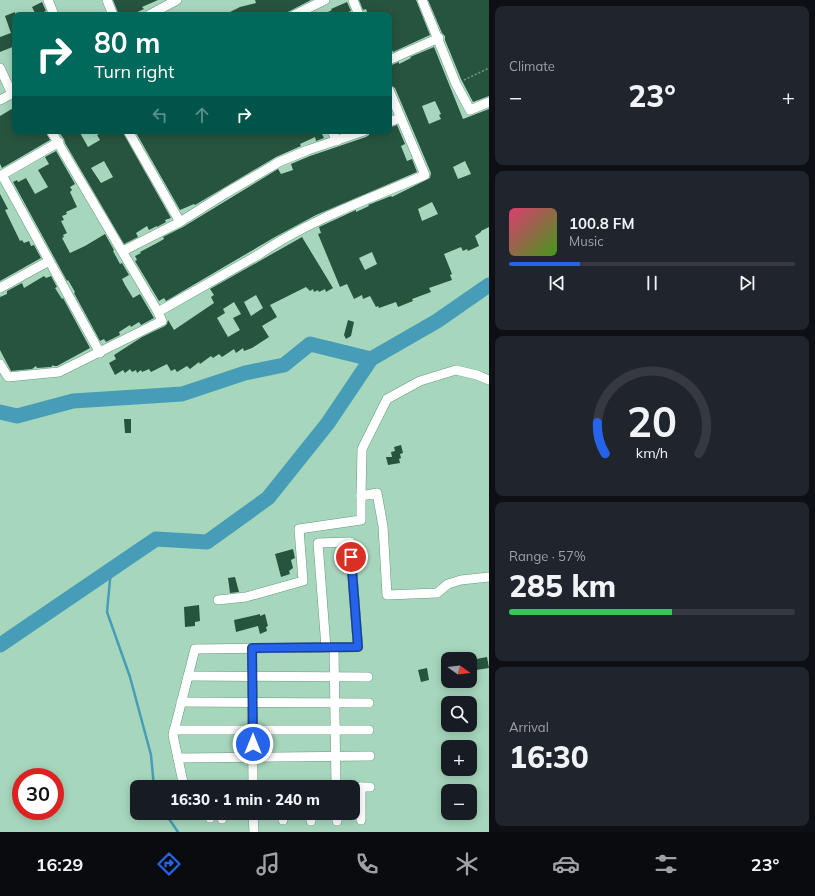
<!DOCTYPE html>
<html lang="en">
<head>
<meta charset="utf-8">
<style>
	body { margin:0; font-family:Mulish,sans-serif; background:#20242c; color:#f1f3f6; height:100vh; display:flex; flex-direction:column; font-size:15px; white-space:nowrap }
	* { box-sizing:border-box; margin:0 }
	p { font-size:13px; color:#9ea1a6 }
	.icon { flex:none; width:22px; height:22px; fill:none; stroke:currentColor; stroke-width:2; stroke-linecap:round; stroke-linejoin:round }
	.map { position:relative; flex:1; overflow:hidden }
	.side { display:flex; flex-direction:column; gap:6px; padding:6px; background:#0d0f14; width:326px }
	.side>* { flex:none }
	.top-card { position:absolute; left:12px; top:12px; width:380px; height:122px; border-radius:8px; box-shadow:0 2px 10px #0003; background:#00695c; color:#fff; overflow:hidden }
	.needle { width:26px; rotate:104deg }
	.controls { position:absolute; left:441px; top:652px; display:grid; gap:8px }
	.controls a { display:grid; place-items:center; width:36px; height:36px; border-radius:8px; background:#171b24; box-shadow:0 2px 10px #0003; font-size:20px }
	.speed { position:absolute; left:12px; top:768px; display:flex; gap:8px; font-size:20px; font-weight:700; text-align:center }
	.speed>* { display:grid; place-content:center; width:52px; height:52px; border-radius:50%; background:#171b24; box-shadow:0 2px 10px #0003; line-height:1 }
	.speed .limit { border:6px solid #d22; background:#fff; color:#111 }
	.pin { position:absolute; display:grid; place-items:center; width:34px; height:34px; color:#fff; margin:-17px; border:2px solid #fff; border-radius:50%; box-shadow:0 1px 4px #0007 }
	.me { position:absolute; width:44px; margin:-22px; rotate:0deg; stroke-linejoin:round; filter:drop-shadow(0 0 3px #0008) }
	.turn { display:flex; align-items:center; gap:14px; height:84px; padding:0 16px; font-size:18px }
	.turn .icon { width:52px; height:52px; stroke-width:2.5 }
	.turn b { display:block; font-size:28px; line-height:34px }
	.lanes { display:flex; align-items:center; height:38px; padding:0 16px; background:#0003; justify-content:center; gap:20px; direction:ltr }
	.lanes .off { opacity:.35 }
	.big { font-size:30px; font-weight:800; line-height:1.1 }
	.side .card { flex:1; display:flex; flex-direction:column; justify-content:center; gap:6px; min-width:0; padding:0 14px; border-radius:8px; background:#20242c }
	.side .dial { align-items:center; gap:0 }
	.dial svg { height:104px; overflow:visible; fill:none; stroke:#363941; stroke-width:7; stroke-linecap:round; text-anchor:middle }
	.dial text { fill:#f1f3f6; stroke:none }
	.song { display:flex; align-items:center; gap:12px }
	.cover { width:48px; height:48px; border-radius:6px; background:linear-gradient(135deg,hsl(340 70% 55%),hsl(100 70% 35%)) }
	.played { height:4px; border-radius:2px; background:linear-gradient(90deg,#2563eb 25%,#363941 25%) }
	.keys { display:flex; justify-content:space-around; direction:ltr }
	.heat { display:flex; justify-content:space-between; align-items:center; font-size:22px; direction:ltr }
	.charge { height:6px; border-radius:3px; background:linear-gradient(90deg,#34c759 57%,#363941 0) }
	.trip { position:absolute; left:130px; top:780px; width:230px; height:40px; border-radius:8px; background:#171b24; box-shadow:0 2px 10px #0003; font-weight:800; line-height:40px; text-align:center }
	.tabs { display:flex; height:64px; justify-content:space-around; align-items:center; background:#090b0e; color:#9ea1a6 }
	.tabs .icon { width:28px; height:28px }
	.tabs .on { color:#2563eb }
	.tabs b { font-size:18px; color:#f1f3f6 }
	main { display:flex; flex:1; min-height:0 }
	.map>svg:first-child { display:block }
</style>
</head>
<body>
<main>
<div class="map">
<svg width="489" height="832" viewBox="0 0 489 832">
	<rect width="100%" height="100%" fill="#a6d7bc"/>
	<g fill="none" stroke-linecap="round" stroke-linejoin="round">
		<!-- stream -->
		<g stroke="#479db7" stroke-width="2.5">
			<polyline points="111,569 107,612 130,677 151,755 154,787"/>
			<polyline points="165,813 178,832"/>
		</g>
		<!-- river -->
		<g stroke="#479db7" stroke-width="15">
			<polyline points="0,412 17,416 73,401 182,394 245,373 284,365 310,344 371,359"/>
			<polyline points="0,645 156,539 207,542 268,498 328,423 371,359 437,321 489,285"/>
		</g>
	</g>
	<!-- building -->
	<g fill="#27543e" fill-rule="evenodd">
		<polygon points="113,0 158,0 142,7 144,9 131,15 119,15"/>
		<polygon points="255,0 311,0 282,15 224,15 240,7 256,3"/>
		<polygon points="359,0 416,0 430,35 393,52 391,48 389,49 389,15 383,15 382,12 375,15 368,15 366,9 363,10"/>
		<polygon points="428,0 489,0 489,96 473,102 461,79 445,40 445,36 442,33"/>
		<polygon points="42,2 46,11 36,15 32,7"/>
		<polygon points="347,2 351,11 339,15 322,15 332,10 331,9"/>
		<polygon points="15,12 15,46 0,52 0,37 11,33 5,16"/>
		<path d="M434,47L463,119L489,109V227L481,231V232L475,236L479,246L468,251L467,249L463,251L461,247L444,254L452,274L450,275L452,280L429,288L431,292L412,299L413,301L398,307L396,302L379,308L378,306L376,307L370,296L363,299L362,295L354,299L347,284L340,287L318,234L321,233L319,227L356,210V212L369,206L368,205L391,196L392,197L430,178L431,173L395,88L389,84V70L391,69L389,66L399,62V64L411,58L410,57ZM435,101L441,114L439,115L441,119L429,124L422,106ZM465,161L471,174L458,179L453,167ZM432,202L438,214L422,221L418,209ZM372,252L377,264L365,270L359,258Z"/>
		<polygon points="15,107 15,131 45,131 50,140 2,168 0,164 0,116"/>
		<polygon points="397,125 405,144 401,146 407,161 412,159 417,172 316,215 275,237 166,301 164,298 159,301 135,261 137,260 135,256 141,253 140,252 157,243 164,239 163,237 183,227 278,169 281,174 293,170 291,164 310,156 366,137 369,135 370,131 389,131 389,128"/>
		<path d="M58,131H79L88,147L100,140L97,135L99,134L98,131H122L171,218L165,220L166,222L157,227V226L149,230L147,226L136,233L138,237L124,244L65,143L64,139ZM104,161L113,177L101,183L91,168Z"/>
		<polygon points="135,131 212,131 213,133 217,131 326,131 326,132 322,134 324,138 316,141 315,137 300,144 301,146 276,157 195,205 194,204 180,210"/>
		<polygon points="56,151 75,184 70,187 72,190 70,192 77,207 66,212 67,214 62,216 64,220 61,221 67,233 63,235 64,237 62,238 70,253 85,246 105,234 114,250 113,251 120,264 122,263 129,275 122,279 125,285 133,298 140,294 154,318 141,325 139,322 131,327 130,325 119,332 120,335 106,342 104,339 100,341 74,293 75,292 68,280 67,281 13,182 17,180 18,182 26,178 35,194 48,187 38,170 49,164 45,157"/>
		<polygon points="0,194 8,209 5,210 20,241 22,240 24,243 29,241 31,246 34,245 41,258 0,281"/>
		<path d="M302,237L333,288L326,292L325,289L319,292L318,290L314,292L313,289L310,291L306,287L270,305L277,317L262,326L269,337L252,348L244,351L243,348L236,353L234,349L222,357L219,354L213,358L211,356L200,364L199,362L190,369L187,366L177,372L175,369L171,371L167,364L151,372L149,369L142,372L141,370L137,373L136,370L132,372L130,369L125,373L123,370L115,375L109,363L116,359L114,355L142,337L165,326L167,324L168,320L174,330L214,303L211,297L214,295L210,289ZM256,295L263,308L251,316L244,302ZM234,302L241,314L233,318L240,330L228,337L217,318L225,313L223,309Z"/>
		<polygon points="44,276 46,278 51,276 57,287 55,288 62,299 63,298 90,348 57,366 54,366 53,365 51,367 37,368 36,366 32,369 11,371 0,350 0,297 7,294 7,291 22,283 24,288"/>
		<polygon points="348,320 354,322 351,336 346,339 344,335"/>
		<polygon points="124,419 131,419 131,433 125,433"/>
		<polygon points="401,445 403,453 400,454 401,458 399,459 400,463 388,465 386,457 392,457 391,452 395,451 394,447"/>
		<polygon points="293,549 295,558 291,560 293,568 289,571 290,574 281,577 275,554"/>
		<polygon points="235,577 239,592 230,593 228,578"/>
		<polygon points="199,605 200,621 195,622 195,626 185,627 184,607"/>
		<polygon points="260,614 260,616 265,614 268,626 266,627 267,631 260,634 258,626 236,632 234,620"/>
		<polygon points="487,657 489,668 470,671 470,661 471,660"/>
		<polygon points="427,668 429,680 421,682 418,670"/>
	</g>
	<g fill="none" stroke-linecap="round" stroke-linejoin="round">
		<defs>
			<g id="minor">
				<polyline points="48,0 54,15"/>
				<polyline points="107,0 113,15"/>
				<polyline points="353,0 359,15"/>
				<polyline points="422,0 456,84 470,110 489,102"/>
				<polyline points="149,15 177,0"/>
				<polyline points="294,15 325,0"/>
				<polyline points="389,60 439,38"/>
				<polyline points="0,68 12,94"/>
				<polyline points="0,100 15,92"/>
				<polyline points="389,122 400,118"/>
				<polyline points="51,131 158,312"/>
				<polyline points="128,131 180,222"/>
				<polyline points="332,131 337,141"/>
				<polyline points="2,175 100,353"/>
				<polyline points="0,176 59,142"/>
				<polyline points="123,251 180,222 226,193 279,162 308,150 364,131"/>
				<polyline points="0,288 49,261"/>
				<path d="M0,364L8,377L59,372L162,321L158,312L258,255C309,220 369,199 425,175L389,90"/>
				<polyline points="361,496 362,449 387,399 420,381 456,370 477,375 489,380"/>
				<polyline points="218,600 246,597 303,581 299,529 361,520 361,496 377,493 383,526 387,595 437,593 448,584 461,580 489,577"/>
				<polyline points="252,648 253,787"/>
				<polyline points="334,648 336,787"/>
				<polyline points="188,676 368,677"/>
				<polyline points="181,702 369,703"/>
				<polyline points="174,730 369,730"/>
				<polyline points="178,758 370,756"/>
				<polyline points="184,787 173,735 195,649 358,647 350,542 318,543 326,648"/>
				<polyline points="292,787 370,787"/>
				<polyline points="361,787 361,820"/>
				<polyline points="253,813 254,832"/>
				<polyline points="311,813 311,821"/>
				<polyline points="337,813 337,821"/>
				<polyline points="210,818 210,813"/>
				<polyline points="222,819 222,813"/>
				<polyline points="283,820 283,813"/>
			</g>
		</defs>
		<!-- minor casing -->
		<use href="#minor" stroke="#69987f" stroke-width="10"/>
		<!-- path -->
		<polyline stroke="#749b86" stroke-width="1.5" stroke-dasharray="2 2" stroke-linecap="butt" points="464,80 489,68"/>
		<!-- minor -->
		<use href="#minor" stroke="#fff" stroke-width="9"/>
	</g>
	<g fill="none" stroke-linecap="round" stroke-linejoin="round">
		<defs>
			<polyline id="route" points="253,744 252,648 358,647 351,557"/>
		</defs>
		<!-- route casing -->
		<use href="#route" stroke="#184099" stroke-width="10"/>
		<!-- route -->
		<use href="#route" stroke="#2563eb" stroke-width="7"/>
	</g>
</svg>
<div class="controls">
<a><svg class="needle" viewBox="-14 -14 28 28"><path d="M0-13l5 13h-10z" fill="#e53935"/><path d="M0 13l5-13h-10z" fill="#9ea1a6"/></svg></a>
<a><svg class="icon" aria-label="search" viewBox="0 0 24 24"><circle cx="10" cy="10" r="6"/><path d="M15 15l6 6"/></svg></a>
<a>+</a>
<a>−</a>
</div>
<div class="speed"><div class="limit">30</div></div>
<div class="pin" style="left:351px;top:557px;background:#d93025"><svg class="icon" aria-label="arrive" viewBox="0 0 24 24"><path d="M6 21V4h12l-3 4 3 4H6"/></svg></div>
<svg class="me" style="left:253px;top:744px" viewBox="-20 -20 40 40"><circle r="17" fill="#2563eb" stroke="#fff" stroke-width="3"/><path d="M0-11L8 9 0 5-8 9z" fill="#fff"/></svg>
<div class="trip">16:30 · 1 min · 240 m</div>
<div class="top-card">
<div class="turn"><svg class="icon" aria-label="right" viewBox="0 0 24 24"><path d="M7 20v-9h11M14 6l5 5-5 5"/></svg><div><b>80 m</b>Turn right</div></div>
<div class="lanes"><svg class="icon off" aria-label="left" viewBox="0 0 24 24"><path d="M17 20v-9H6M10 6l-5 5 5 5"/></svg><svg class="icon off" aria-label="ahead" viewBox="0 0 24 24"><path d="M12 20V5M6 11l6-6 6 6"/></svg><svg class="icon" aria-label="right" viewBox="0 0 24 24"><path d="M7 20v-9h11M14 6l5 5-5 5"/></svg></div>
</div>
</div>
<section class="side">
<div class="card"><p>Climate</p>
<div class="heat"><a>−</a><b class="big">23°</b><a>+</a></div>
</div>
<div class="card">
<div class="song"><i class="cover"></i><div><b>100.8 FM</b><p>Music</p></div></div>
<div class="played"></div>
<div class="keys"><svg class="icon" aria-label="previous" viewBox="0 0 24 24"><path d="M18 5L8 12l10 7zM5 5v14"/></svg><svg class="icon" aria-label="pause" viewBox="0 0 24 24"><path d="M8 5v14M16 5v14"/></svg><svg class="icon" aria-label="next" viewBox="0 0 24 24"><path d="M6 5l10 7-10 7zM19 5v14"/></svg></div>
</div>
<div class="card dial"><svg viewBox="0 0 100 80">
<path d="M14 69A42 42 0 1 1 86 69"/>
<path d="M14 69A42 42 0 0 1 8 45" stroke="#2563eb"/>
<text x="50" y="56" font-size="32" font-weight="700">20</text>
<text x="50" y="72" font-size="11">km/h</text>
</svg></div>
<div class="card"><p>Range · 57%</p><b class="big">285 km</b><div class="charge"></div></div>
<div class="card"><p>Arrival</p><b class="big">16:30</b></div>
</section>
</main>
<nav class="tabs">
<b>16:29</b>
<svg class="icon on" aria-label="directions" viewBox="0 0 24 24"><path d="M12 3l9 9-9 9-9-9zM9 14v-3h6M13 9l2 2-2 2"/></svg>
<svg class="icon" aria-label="music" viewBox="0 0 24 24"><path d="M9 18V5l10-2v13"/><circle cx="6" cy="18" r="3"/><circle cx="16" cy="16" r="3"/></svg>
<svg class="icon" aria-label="phone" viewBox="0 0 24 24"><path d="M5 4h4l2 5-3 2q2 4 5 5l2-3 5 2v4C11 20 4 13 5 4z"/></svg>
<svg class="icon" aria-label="climate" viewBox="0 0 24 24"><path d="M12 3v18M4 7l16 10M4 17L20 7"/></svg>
<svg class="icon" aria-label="car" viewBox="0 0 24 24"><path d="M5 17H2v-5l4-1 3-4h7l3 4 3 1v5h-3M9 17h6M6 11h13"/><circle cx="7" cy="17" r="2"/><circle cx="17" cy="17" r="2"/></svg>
<svg class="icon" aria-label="filters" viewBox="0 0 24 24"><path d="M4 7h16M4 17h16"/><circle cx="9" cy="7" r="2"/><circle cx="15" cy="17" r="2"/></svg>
<b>23°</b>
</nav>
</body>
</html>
